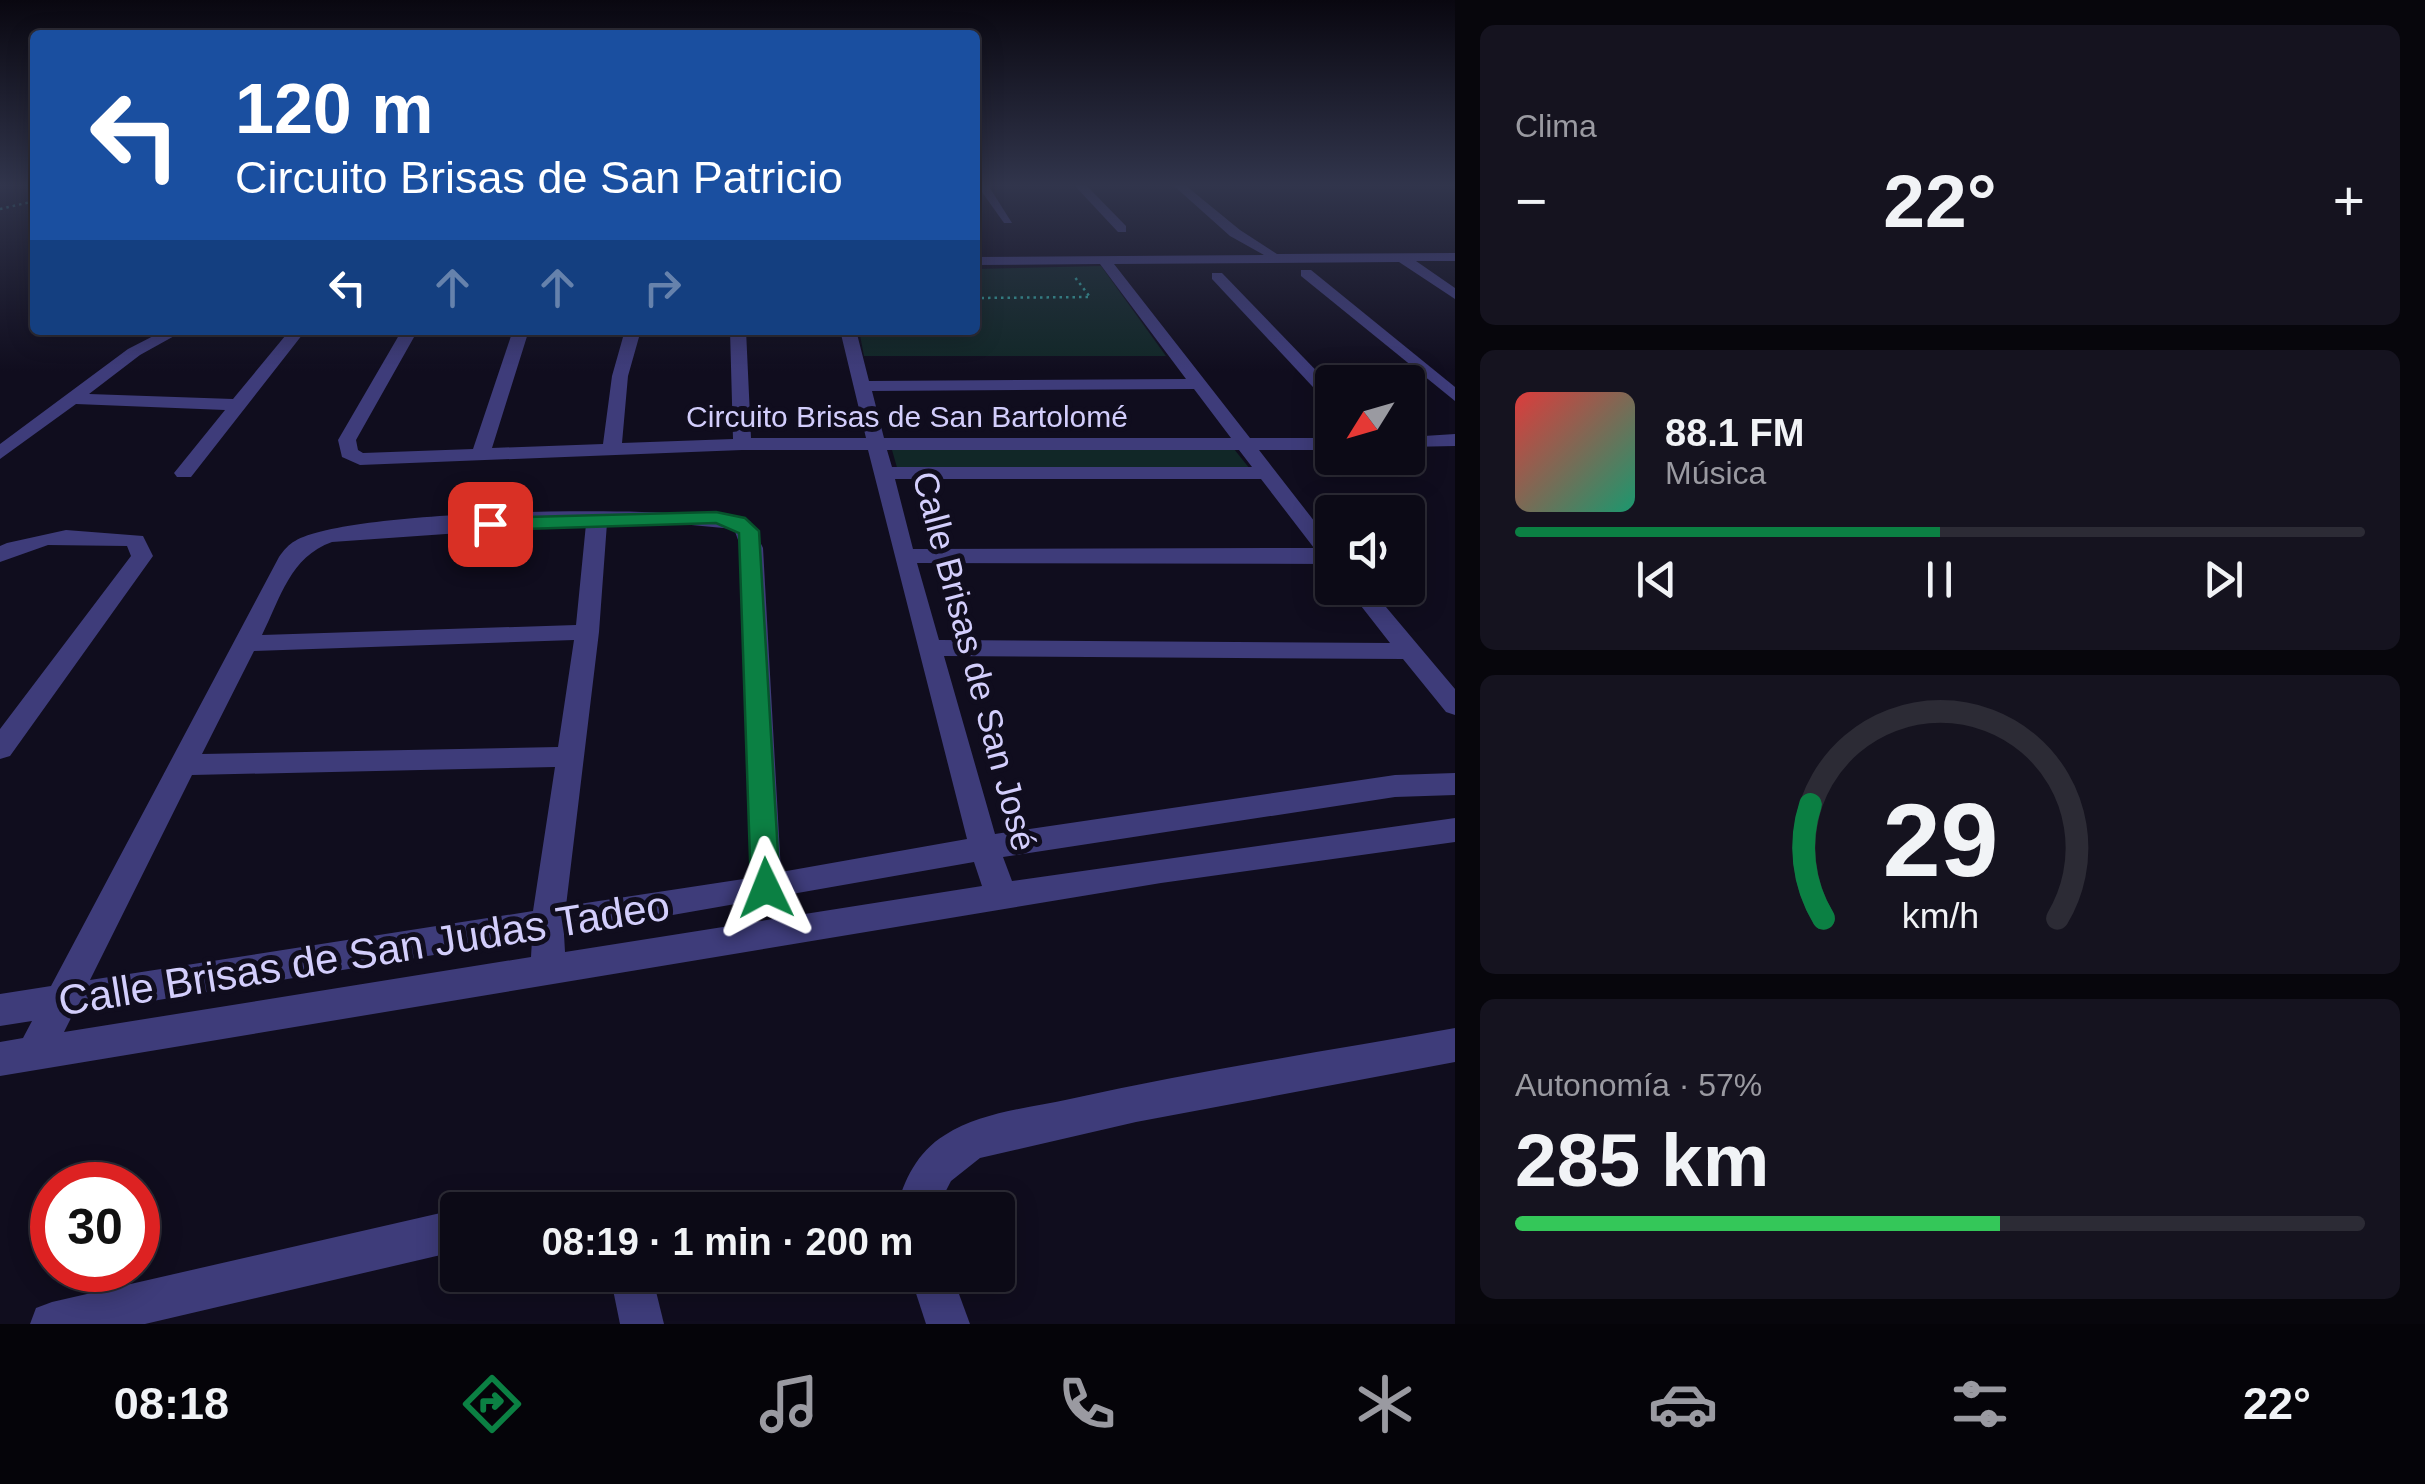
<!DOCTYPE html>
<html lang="es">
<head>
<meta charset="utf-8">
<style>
	body { margin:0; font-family:Helvetica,sans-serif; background:#15131f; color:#f1f3f6; height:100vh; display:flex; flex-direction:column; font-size:38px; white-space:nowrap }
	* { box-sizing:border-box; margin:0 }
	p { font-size:32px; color:#9a9aa1 }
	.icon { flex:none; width:55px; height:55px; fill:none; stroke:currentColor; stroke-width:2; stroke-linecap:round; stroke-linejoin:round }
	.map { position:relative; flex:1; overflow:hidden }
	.drawer { display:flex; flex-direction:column; gap:25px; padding:25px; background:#07060c; width:970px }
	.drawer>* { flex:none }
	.banner { position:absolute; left:30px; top:30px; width:950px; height:305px; border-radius:10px; box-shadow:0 5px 25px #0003,0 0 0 2px #2c2b35; background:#1a4fa0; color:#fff; overflow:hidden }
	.needle { width:65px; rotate:233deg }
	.tools { position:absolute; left:1315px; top:365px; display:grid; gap:20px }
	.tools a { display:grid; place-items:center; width:110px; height:110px; border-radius:10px; background:#0c0a16; box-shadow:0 5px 25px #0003,0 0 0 2px #2c2b35; font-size:50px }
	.speed { position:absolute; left:30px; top:1162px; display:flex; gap:20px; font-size:50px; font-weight:700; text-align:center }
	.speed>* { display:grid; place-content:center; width:130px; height:130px; border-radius:50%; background:#0c0a16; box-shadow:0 5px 25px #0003,0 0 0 2px #2c2b35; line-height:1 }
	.speed .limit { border:15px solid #d22; background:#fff; color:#111 }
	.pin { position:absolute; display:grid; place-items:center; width:85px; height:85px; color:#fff; margin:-42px; border-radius:20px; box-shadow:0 5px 15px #0006 }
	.me { position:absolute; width:110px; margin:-55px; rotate:358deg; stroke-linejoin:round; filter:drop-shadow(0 0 8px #0008) }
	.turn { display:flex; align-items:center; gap:35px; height:210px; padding:0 40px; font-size:45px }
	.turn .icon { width:130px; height:130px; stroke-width:2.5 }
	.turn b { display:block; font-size:70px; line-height:85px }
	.lanes { display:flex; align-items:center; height:95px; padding:0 40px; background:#0003; justify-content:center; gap:50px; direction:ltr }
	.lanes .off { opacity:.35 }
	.big { font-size:75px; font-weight:600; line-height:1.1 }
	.drawer .card { flex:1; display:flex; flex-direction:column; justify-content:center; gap:15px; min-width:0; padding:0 35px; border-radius:15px; background:#15131f }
	.drawer .dial { align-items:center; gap:0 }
	.dial svg { height:260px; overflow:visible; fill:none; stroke:#2c2b35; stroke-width:7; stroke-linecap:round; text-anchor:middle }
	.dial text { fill:#f1f3f6; stroke:none }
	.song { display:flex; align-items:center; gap:30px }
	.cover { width:120px; height:120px; border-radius:15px; background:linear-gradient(135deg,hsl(0 70% 55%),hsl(160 70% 35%)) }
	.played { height:10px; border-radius:5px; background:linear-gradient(90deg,#0b8043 50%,#2c2b35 50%) }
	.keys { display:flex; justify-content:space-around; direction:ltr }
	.heat { display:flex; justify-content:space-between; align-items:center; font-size:55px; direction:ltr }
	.charge { height:15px; border-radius:8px; background:linear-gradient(90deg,#34c759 57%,#2c2b35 0) }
	.trip { position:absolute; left:440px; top:1192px; width:575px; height:100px; border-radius:10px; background:#0c0a16; box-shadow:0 5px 25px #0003,0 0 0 2px #2c2b35; font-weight:600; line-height:100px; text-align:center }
	.dock { display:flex; height:160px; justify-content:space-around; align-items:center; background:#050409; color:#9a9aa1 }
	.dock .icon { width:70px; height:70px }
	.dock .on { color:#0b8043 }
	.dock b { font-size:45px; color:#f1f3f6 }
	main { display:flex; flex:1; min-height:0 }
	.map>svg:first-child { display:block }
</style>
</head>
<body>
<main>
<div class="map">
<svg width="1455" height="1324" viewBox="0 0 1455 1324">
	<rect width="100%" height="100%" fill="#100d1e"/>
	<!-- green -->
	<g fill="#112727">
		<polygon points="1101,266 1166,356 864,356 859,330 975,330 975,269"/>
		<polygon points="1234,449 1250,469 898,471 892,450"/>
	</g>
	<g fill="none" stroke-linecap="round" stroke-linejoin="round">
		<!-- path -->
		<g stroke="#35a8a2" stroke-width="2.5" stroke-dasharray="2.5 4" stroke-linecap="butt">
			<polyline points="0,209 35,201"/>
			<polyline points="975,298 1090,297 1074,276"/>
		</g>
		<!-- minor -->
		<g fill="#3e3c7a" fill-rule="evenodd">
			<polygon points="977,185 988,185 1012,223 1004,223"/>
			<polygon points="1074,185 1086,185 1126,226 1126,232 1118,232"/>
			<path d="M1173,185H1185L1240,230L1277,254L1455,253V261H1416L1455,288V299L1399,262L1114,264L1250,438H1332V450H1259L1332,544V564L917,563L939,640L1390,643L1347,588H1370L1455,689V715L1446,712L1403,659L944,656L995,834L1395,775L1455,773V795L1395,797L1003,857L1012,881L1455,818V842L1161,883L0,1076V1042L23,1038L32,1021L0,1026V994L51,986L279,557C283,551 289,544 295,541C349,508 684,504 750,521L763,548L781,872L967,839L868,450H742L360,465L342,457L338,440L402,330H418L356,440L358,450L363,453L473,449L513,330H529L492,448L603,444L612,376L625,330H641L628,376L622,443L733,439L730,330H746L751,438H866L840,330H856L869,381L1186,379L1100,264L975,265V257L1264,255L1230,236ZM1194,389L1231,438H884L872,391ZM887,450H1239L1252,467H892ZM895,479H1261L1314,548L913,549ZM607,523H670L734,529L741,548L750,878L566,906L599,632ZM586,524L576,625L262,635C281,597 290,557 332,542ZM574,640L558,747L202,754L254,651ZM555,767L533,911L90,980L192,775ZM974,862L982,886L565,952L564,934ZM532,939L531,957L64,1032L73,1014Z"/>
			<polygon points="1301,270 1311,270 1455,387 1455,401 1301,276"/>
			<polygon points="1212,273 1222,273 1332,387 1332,402 1326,401 1212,279"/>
			<polygon points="165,330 185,330 140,355 89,394 233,399 290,330 306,330 191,477 177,477 174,473 225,410 76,404 0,459 0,444 128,349"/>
			<polygon points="1455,434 1455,446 1408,447 1408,437"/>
			<polygon points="66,530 143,536 153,556 10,756 0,759 0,729 131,556 127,546 48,545 0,562 0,546 7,543"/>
			<path d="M1455,1028V1062L1136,1122L980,1158L951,1181L936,1210H896C904,1180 917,1152 945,1135C981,1112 1029,1108 1070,1099C1197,1071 1326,1051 1455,1028Z"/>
			<polygon points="458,1209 458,1251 145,1324 30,1324 36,1308 52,1302"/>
			<polygon points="610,1275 652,1275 664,1324 620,1324"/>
			<polygon points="910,1275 952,1275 970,1324 926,1324"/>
		</g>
	</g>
	<!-- sky -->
	<linearGradient id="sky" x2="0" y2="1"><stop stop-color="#090710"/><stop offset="0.5" stop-color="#31354c"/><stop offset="1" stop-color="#31354c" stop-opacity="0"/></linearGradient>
	<rect width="1455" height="371" fill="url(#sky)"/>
	<!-- route -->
	<polygon fill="#0b8043" stroke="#07532c" stroke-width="2.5" points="716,512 745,518 759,531 780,888 776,897 755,897 751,888 739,533 716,523 490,530 480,524 490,518"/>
	<g text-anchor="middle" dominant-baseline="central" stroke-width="10" stroke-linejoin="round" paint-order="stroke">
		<!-- far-street labels -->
		<g font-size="30" fill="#d3cefc" stroke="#100d1e">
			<text x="907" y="416">Circuito Brisas de San Bartolomé</text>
		</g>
		<!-- street labels -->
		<g font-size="35" fill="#d3cefc" stroke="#100d1e">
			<text transform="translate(975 661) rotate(75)">Calle Brisas de San José</text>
		</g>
		<!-- near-street labels -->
		<g font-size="42" fill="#d3cefc" stroke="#100d1e">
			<text transform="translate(364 953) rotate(-9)">Calle Brisas de San Judas Tadeo</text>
		</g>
	</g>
</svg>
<div class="tools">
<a><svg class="needle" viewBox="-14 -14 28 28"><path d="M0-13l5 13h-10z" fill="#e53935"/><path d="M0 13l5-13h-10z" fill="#9a9aa1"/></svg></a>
<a><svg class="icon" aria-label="sound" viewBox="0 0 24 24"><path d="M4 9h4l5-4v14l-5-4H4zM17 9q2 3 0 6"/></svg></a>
</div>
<div class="speed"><div class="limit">30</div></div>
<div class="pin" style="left:490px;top:524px;background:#d93025"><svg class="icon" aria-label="arrive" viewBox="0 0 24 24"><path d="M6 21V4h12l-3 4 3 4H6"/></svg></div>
<svg class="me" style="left:766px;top:888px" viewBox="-20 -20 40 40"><path d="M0-17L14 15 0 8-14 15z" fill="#0b8043" stroke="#fff" stroke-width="4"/></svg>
<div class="trip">08:19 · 1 min · 200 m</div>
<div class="banner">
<div class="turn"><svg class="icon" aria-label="left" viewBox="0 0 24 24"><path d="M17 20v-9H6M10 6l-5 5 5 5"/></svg><div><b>120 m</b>Circuito Brisas de San Patricio</div></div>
<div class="lanes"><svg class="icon" aria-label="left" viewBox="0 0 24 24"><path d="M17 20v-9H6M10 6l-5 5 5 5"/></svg><svg class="icon off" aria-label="ahead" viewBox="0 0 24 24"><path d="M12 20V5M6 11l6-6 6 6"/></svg><svg class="icon off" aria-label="ahead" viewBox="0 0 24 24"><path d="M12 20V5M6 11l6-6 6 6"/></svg><svg class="icon off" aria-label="right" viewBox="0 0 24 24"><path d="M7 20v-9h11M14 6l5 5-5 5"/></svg></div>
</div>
</div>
<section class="drawer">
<div class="card"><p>Clima</p>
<div class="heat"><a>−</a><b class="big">22°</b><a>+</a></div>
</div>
<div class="card">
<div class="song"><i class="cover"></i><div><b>88.1 FM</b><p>Música</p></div></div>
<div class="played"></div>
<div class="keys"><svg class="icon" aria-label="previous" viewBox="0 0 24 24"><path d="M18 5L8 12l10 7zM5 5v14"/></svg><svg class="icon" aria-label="pause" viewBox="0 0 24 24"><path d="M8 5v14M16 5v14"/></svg><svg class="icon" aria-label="next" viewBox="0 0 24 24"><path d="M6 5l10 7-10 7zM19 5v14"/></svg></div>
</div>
<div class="card dial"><svg viewBox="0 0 100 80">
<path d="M14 69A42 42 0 1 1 86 69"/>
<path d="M14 69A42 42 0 0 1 10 34" stroke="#0b8043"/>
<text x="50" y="56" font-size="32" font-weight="700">29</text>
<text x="50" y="72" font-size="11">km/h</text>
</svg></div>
<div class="card"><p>Autonomía · 57%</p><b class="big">285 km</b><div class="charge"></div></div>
</section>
</main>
<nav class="dock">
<b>08:18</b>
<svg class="icon on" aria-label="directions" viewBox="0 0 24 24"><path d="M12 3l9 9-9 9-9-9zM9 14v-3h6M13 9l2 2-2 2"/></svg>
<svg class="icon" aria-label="music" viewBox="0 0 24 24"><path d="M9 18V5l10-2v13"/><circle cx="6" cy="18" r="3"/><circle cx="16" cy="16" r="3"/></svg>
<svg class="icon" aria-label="phone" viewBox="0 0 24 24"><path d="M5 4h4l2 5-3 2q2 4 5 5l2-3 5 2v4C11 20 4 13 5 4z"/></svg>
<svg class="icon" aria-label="climate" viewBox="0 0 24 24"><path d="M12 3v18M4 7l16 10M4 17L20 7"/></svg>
<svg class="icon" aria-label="car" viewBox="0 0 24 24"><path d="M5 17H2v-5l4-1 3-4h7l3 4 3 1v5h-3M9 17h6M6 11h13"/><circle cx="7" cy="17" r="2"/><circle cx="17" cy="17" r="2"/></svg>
<svg class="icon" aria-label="filters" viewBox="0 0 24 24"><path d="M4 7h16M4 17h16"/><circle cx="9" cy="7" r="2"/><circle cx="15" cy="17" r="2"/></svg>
<b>22°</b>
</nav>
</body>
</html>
